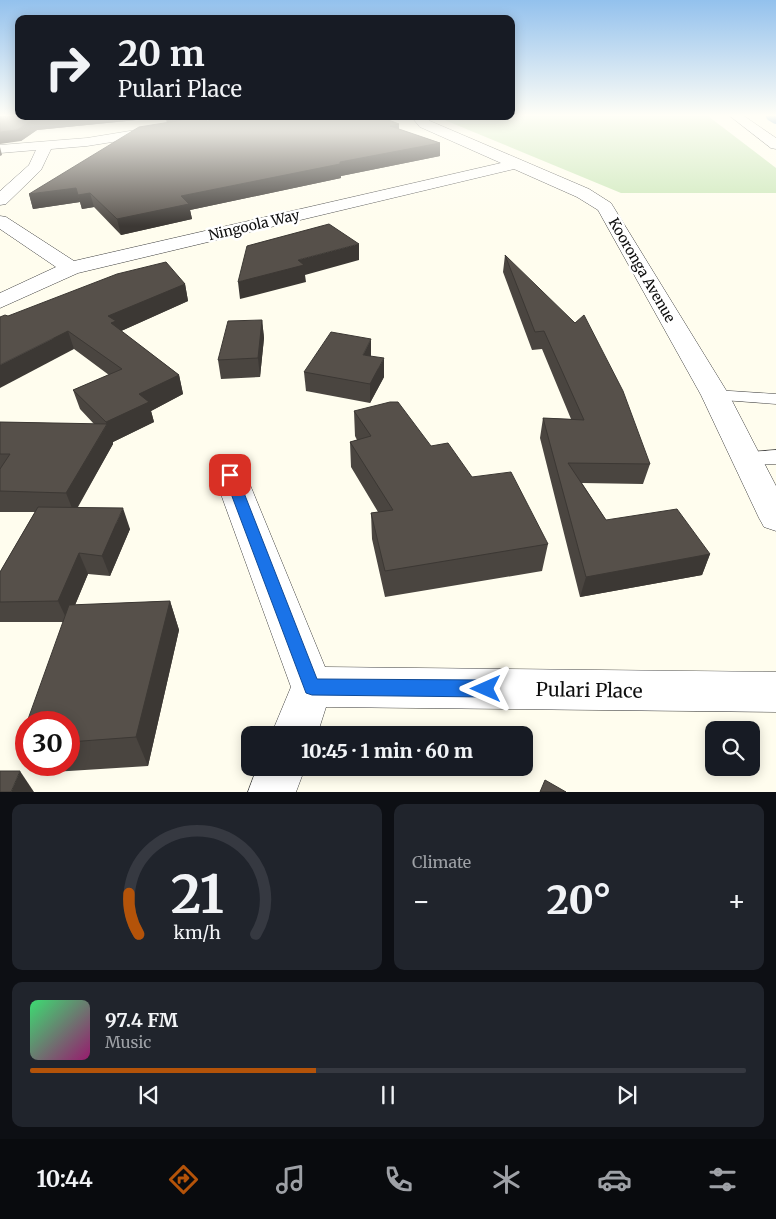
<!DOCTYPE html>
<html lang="en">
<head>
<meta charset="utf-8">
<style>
	body { margin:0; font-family:Merriweather,serif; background:#20242c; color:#f1f3f6; height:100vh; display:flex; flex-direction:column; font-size:19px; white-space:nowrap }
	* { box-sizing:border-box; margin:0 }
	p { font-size:16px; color:#9ea1a6 }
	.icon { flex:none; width:28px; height:28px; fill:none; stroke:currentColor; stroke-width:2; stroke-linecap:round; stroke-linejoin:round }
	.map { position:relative; height:792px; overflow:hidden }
	.sheet { display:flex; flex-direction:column; gap:12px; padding:12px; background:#0d0f14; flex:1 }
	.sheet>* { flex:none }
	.banner { position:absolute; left:15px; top:15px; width:500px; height:105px; border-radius:10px; box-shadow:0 2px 12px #0003; background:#171b24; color:#f1f3f6; overflow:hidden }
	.buttons { position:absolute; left:705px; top:721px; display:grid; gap:10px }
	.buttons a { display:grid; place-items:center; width:55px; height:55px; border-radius:10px; background:#171b24; box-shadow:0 2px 12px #0003; font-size:25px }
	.speed { position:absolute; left:15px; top:711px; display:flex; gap:10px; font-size:25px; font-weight:700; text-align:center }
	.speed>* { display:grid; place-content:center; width:65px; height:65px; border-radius:50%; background:#171b24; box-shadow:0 2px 12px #0003; line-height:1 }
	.speed .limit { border:8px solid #d22; background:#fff; color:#111 }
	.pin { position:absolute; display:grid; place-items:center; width:42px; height:42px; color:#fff; margin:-21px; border-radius:10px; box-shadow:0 2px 8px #0006 }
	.me { position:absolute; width:55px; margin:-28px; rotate:270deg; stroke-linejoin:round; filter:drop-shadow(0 0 4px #0008) }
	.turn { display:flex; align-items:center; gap:18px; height:105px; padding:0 20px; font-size:22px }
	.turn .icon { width:65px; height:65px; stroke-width:2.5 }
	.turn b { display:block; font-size:35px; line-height:42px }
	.big { font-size:38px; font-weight:800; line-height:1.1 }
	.sheet .widget { flex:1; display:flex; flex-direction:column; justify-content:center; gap:8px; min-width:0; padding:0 18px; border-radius:10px; background:#20242c }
	.sheet .dial { align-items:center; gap:0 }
	.dial svg { height:130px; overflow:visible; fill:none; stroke:#363941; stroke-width:7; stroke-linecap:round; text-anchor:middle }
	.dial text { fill:#f1f3f6; stroke:none }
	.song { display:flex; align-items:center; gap:15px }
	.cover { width:60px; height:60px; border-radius:8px; background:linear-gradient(135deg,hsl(140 70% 55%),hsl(320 70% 35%)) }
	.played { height:5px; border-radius:2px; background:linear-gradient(90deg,#b45309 40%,#363941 40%) }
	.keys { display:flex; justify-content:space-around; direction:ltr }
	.heat { display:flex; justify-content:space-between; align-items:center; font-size:28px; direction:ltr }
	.sheet .tiles { flex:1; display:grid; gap:12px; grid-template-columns:1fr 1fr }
	.widget:last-child { grid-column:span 2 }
	.trip { position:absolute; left:241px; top:726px; width:292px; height:50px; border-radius:10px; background:#171b24; box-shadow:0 2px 12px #0003; font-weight:800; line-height:50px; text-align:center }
	.menu { display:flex; height:80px; justify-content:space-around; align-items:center; background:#090b0e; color:#9ea1a6 }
	.menu .icon { width:35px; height:35px }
	.menu .selected { color:#b45309 }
	.menu b { font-size:22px; color:#f1f3f6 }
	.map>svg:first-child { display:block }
</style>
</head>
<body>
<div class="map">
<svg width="776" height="792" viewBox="0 0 776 792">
	<rect width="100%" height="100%" fill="#fffdee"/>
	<!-- green -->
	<polygon fill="#cce8b9" points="442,116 708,116 776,168 776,193 621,193 442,119"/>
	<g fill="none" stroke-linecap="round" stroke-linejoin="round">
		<!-- stream -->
		<polyline stroke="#3d81c9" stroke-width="10" points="771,116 776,119"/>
		<defs>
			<g id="service">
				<polygon points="715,390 776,394 776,404 709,399 706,395 709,391"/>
				<polygon points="776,450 776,464 747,465 740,463 737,458 740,453"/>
			</g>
			<g id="minor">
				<polygon points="212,116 231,116 230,119 206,127 87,146 51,149 41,170 6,204 0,205 0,191 29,165 36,150 0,153 0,145 87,138 203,119"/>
				<polygon points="411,116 425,116 430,121 589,189 611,203 729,395 776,486 776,531 764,527 759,518 701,395 598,210 577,197 514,169 78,273 0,308 0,293 56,267 0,229 0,216 6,217 74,261 501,163 420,127"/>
				<polygon points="230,464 241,467 246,475 325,667 776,672 776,712 326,707 317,735 271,735 291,687 214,475 219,467"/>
				<polygon points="257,768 305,768 296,792 248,792"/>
			</g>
			<polygon id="tertiary" points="730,116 744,116 776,138 776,149 771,148"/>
		</defs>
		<!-- service casing -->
		<use href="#service" stroke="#404040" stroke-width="1"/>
		<!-- minor casing -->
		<use href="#minor" stroke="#404040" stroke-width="1"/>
		<!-- tertiary casing -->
		<use href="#tertiary" stroke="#404040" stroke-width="1"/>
		<!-- service -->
		<use href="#service" fill="#fff" fill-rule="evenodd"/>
		<!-- minor -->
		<use href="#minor" fill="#fff" fill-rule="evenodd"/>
		<!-- tertiary -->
		<use href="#tertiary" fill="#fff" fill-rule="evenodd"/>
	</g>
	<!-- wall -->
	<g fill="#4a4540">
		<polygon points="19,116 191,116 191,119 207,121 399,124 399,129 440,143 440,156 341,176 341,178 190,210 192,219 121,235 94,207 82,209 80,202 33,209 29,194 167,123 166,117 37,130 21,141"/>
		<polygon points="505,255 650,464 643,484 582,483 606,520 710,554 702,575 580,597 540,438 543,418 571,419 542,349 532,350 503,272"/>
		<polygon points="185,284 188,301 121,331 179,375 183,394 151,411 154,422 113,442 113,444 78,507 130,529 110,576 88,574 75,605 170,601 179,630 148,766 37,773 32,765 69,765 69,722 63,622 0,622 0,572 35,512 0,512 0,422 94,424 80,409 73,390 109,375 74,349 8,316"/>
		<polygon points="262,320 264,338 260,377 221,379 218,360"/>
		<polygon points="371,356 384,377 370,403 306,391 304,372"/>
		<polygon points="354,411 431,446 472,477 548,544 542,571 385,597 372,539 371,513 378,512 351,467 350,442 357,440 355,436"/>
		<polygon points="26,726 26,756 19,745"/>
	</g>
	<!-- shaded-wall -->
	<g fill="#3c3834">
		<polygon points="65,116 191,116 191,119 167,123 166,117 37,130 21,141 0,144 0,132 34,119"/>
		<polygon points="399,124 399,136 390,126"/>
		<polygon points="440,143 440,156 341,176 341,178 190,210 192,219 121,235 117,219 181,196 340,162"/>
		<polygon points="0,147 2,155 0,156"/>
		<polygon points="76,188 80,202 33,209 29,194"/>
		<polygon points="90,193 94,207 82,209 78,195"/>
		<polygon points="359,244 359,260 305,275 306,282 240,299 238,282 298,260"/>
		<polygon points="185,284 188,301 119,332 116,341 108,316"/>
		<polygon points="262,320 264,338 260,377 258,358"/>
		<polygon points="68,331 74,349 0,388 0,365"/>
		<polygon points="371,339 371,357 363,355"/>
		<polygon points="384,358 384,377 370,403 370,384"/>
		<polygon points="179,375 183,394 151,411 154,422 113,442 113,444 74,513 66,493 107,425 106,422 139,394"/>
		<polygon points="123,508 130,529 110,576 102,556"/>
		<polygon points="79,553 88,574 68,622 58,601"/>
		<polygon points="710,554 702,575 580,597 586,577"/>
		<polygon points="170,601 179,630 148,766 136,737"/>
		<polygon points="20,771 34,792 11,792"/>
	</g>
	<!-- building -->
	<g fill="#56504a" stroke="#3c3834">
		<polygon points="0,116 65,116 34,119 17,130 0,132"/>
		<polygon points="233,116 378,116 399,124 390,126 440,143 340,162 340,164 181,196 189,204 117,219 90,193 78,195 76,188 29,194 139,127 202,117 207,121"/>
		<polygon points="329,224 359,244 298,260 304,265 238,282 247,246"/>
		<polygon points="505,255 575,323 584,315 623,391 650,464 568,463 606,520 677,509 710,554 586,577 543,418 584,420 544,331 535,332"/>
		<polygon points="166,262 185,284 108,316 116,321 111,323 115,326 179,375 139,394 149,402 106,422 73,390 122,369 68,331 0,365 0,317 5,315 8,316 117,274"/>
		<polygon points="262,320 258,358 218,360 228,321"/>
		<polygon points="331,332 371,339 363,355 384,358 370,384 304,372"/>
		<polygon points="390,402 398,402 431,446 448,443 472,477 511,472 548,544 385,571 371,513 393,510 350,442 371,436 354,411"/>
		<polygon points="0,422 107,424 66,493 0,491 0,469 10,454 0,454"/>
		<polygon points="38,507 123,508 102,556 79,553 58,601 0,602 0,572"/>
		<polygon points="170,601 136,737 69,742 69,722 27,722 69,605"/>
		<polygon points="26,726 26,745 19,745"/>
		<polygon points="0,771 20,771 11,792 0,792"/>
		<polygon points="545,780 566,792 540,792"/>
	</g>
	<!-- sky -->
	<linearGradient id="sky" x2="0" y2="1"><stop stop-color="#93c1ed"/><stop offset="0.51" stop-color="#fffef7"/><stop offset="1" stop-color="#fffef7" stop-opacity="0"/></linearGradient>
	<rect width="776" height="226" fill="url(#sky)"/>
	<!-- route -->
	<polygon fill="#1a73e8" stroke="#114b97" points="230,470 235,472 237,475 317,679 486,680 492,683 495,689 492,695 486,697 312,695 306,693 224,475 226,472"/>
	<g text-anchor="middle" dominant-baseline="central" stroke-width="5" stroke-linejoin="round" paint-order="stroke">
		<!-- far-street labels -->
		<g font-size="14" fill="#0d0d0d" stroke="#fff">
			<text transform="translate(254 225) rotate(-13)">Ningoola Way</text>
			<text transform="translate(642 270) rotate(60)">Kooronga Avenue</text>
		</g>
		<!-- near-street labels -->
		<g font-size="19" fill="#0d0d0d" stroke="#fff">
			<text transform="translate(589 690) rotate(1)">Pulari Place</text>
		</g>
	</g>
</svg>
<div class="buttons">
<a><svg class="icon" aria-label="search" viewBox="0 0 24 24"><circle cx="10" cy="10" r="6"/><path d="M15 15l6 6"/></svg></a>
</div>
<div class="speed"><div class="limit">30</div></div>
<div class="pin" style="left:230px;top:475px;background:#d93025"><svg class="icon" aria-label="arrive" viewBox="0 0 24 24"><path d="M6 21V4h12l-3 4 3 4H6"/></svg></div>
<svg class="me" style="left:486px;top:689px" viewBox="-20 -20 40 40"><path d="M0-17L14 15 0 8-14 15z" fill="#1a73e8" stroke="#fff" stroke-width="4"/></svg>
<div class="trip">10:45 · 1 min · 60 m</div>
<div class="banner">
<div class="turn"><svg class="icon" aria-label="right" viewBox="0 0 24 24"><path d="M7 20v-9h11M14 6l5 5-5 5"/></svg><div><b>20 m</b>Pulari Place</div></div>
</div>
</div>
<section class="sheet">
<div class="tiles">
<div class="widget dial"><svg viewBox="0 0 100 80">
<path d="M14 69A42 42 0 1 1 86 69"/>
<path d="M14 69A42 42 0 0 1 8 44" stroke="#b45309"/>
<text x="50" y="56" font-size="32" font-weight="700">21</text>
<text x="50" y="72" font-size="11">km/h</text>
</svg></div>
<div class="widget"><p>Climate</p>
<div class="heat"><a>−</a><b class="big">20°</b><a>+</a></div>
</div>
<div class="widget">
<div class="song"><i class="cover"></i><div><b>97.4 FM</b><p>Music</p></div></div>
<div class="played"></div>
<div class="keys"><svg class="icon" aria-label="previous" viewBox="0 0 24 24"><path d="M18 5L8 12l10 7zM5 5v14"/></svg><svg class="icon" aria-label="pause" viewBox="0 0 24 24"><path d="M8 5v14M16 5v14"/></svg><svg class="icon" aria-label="next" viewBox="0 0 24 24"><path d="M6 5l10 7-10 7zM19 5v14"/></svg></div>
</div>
</div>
</section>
<nav class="menu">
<b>10:44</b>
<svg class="icon selected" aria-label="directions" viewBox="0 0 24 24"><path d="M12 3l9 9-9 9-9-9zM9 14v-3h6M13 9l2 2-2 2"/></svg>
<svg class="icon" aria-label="music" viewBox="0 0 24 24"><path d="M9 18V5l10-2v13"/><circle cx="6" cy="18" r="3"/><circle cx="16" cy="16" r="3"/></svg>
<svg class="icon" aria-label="phone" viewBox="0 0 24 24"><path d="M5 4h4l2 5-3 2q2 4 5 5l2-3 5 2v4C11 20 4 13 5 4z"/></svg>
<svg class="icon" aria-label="climate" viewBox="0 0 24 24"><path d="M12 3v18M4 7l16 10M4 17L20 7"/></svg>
<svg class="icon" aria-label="car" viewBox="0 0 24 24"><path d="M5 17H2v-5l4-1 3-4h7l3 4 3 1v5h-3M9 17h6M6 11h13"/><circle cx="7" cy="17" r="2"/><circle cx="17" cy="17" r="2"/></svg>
<svg class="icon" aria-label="filters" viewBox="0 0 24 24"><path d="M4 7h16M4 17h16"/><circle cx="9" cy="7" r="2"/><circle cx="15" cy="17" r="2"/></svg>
</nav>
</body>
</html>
